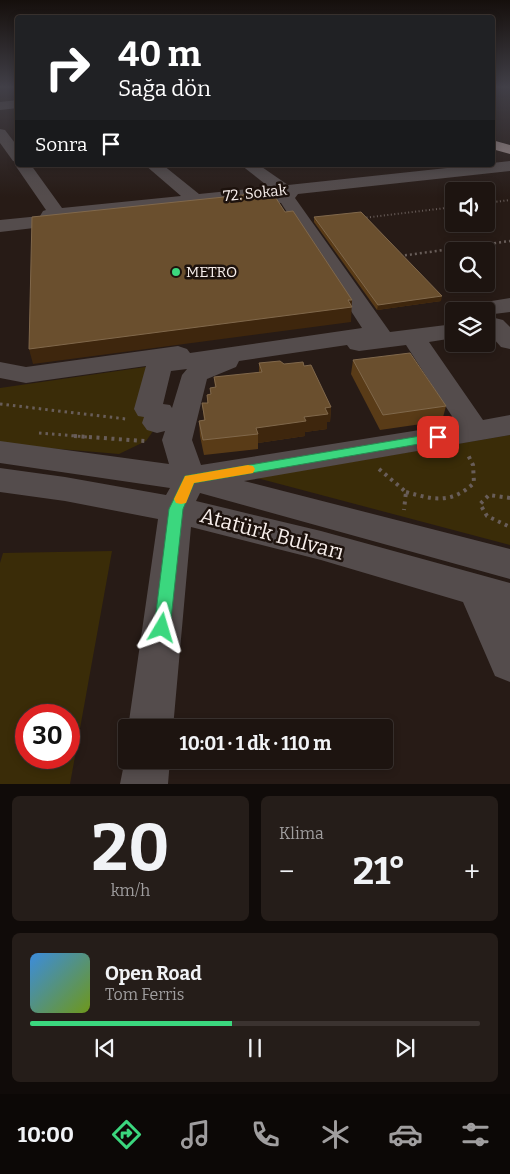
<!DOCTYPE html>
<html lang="tr">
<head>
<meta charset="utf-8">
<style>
	body { margin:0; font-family:Bitter,serif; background:#251d19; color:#f1f3f6; height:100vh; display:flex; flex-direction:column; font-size:19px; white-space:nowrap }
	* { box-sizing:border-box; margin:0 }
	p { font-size:16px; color:#a09e9f }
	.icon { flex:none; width:28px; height:28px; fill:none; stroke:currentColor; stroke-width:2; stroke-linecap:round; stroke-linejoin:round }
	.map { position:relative; height:784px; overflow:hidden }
	.side { display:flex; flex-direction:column; gap:12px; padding:12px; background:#100b09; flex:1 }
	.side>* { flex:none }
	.hud { position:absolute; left:15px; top:15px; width:480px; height:152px; border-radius:5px; box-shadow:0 2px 8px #0003,0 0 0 1px #3b3330; background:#202124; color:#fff; overflow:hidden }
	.buttons { position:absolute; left:445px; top:182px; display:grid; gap:10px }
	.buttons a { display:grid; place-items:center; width:50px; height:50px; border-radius:5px; background:#1d1410; box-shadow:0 2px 8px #0003,0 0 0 1px #3b3330; font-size:25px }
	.speed { position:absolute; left:15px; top:704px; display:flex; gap:10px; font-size:25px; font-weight:700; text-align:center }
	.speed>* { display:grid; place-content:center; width:65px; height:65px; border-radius:50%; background:#1d1410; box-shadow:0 2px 8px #0003,0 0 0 1px #3b3330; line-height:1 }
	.speed .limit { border:8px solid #d22; background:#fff; color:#111 }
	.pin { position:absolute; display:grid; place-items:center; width:42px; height:42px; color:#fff; margin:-21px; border-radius:10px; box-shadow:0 2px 8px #0006 }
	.me { position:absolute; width:55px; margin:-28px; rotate:7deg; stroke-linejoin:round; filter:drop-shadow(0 0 4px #0008) }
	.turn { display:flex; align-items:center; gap:18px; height:105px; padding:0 20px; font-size:22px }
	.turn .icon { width:65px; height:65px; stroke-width:2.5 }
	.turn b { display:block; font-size:35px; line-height:42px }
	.then { display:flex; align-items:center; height:48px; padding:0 20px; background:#0003; gap:10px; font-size:19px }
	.big { font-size:38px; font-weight:700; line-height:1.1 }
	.side .tile { flex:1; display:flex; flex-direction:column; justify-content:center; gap:8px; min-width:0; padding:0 18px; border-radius:8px; background:#251d19 }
	.side .dial { align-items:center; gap:0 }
	.dial b { font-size:65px; line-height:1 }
	.song { display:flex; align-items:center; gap:15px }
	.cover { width:60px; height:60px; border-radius:8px; background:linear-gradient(135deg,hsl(210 70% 55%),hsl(80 70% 35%)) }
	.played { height:5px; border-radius:2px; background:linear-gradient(90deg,#3bd77e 45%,#3b3330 45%) }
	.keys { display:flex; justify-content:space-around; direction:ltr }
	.heat { display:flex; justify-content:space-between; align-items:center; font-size:28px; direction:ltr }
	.side .tiles { flex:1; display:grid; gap:12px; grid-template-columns:1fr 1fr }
	.tile:last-child { grid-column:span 2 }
	.trip { position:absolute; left:118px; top:719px; width:275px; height:50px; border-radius:5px; background:#1d1410; box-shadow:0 2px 8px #0003,0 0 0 1px #3b3330; font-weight:700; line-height:50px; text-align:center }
	.menu { display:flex; height:80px; justify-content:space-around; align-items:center; background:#0c0806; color:#a09e9f }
	.menu .icon { width:35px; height:35px }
	.menu .selected { color:#3bd77e }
	.menu b { font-size:22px; color:#f1f3f6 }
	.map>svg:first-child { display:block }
</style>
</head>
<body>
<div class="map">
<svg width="510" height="784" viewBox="0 0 510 784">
	<rect width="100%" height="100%" fill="#271b16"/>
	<!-- green -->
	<g fill="#3a2c08" fill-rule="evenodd">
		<polygon points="159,365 156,427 146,441 119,454 0,444 0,388"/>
		<polygon points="510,435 510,545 257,478"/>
		<path d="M112,551L70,784H0V563L3,553ZM26,715H69V758H26Z"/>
	</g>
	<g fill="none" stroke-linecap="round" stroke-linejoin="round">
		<!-- path-far3 -->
		<g stroke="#685d59" stroke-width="2" stroke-dasharray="1 2.5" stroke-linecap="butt">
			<polyline points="486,203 510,200"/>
			<polyline points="363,218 454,207"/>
		</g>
		<!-- path-far2 -->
		<polyline stroke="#685d59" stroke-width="2.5" stroke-dasharray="2 3" stroke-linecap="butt" points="400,256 510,241"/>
		<!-- path-far1 -->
		<g stroke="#685d59" stroke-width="3" stroke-dasharray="2.5 4" stroke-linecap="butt">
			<polyline points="0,404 126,419"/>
			<polyline points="39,433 88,437"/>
		</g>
		<!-- path -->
		<g stroke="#685d59" stroke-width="4" stroke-dasharray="3 4.5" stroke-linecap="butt">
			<polyline points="74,436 145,441"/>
			<polyline points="379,469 406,492 404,510"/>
			<path d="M406,492C434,500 451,504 474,483L473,465L468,455H470"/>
			<polyline points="510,498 489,495 480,504 487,516 510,527"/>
		</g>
		<!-- minor -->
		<g fill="#544c4c" fill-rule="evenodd">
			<polygon points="18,100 18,108 0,110 0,102"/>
			<path d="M0,129L5,130L18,147V165H31L62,208L181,196L145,165H163L199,194L269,187L241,165H259L288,185L475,165H492V163L510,161V171L298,194L295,198L390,332L454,324V338L429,342L483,420L510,415V435L244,481L510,549V579L200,493L196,501L321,531L510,583V682L495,676L463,602L321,560L191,527L173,728H128L158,519L65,501L0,492V468L65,477L166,495L170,488L0,463V441L169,464L162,440L165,431L157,433L147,430L142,423L144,417L138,416L134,409L146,366L26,383L0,378V362L26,367L178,346L187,349L190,353L362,328L281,203C265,199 248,208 232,204L230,201L77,217L74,222L68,224L0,232V220L40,216L43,211L46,210L15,165L17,162L13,161L0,143ZM347,345L350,349L359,351L406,345L457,424L201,465L192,440L207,379L236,367L239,361ZM187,369L182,375L172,408L170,405L163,404L171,371Z"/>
			<polygon points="510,298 510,312 486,315 486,311 457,311 461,306"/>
			<polygon points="495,318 503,320 510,327 510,349 501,347 486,330 487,320"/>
			<polygon points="126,754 126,760 170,760 168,784 120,784"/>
		</g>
		<!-- highway -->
		<polygon fill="#9e8d8b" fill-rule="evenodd" points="492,140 510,145 510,154 492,149"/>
	</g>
	<!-- wall -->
	<g fill="#593b17">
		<polygon points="314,217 441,301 377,310 314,222"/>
		<polygon points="353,360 446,406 442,421 380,430 351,374"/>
		<polygon points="259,363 284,364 304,366 331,407 330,422 327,422 327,429 305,432 305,436 258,443 258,449 204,455 200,436 199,421 204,420 202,403 207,403 207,395 211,394 210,388 215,388 214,377 259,373"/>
	</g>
	<!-- shaded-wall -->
	<g fill="#3e260d">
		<polygon points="442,296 441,301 377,310 378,305"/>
		<polygon points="352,300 351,322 33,364 29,349"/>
		<polygon points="331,407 330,422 327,422 327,429 305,432 305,436 258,443 258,434 256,428 304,417 325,408"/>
	</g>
	<!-- building -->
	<g fill="#6a4f2e" stroke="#80684b">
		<polygon points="272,192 285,212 293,211 352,300 348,300 352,307 29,349 32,217"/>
		<polygon points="361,212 442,296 378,305 314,217"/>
		<polygon points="410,353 446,406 383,415 353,360"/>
		<polygon points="280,361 284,364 303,362 304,366 311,365 331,407 325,408 328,414 304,417 306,421 256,428 258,434 203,440 199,421 205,420 202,403 208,403 207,395 211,394 210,388 216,387 214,377 262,372 259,363"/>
	</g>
	<!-- sky -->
	<linearGradient id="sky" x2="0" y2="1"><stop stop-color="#150f0c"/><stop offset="0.44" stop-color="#413f47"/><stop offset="1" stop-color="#413f47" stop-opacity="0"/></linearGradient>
	<rect width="510" height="197" fill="url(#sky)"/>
	<!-- route -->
	<polygon fill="#3bd77e" stroke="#268c52" points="438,433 442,434 444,437 442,440 194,483 183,509 170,628 168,634 162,636 156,634 154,628 169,509 185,476"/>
	<!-- slow -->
	<polygon fill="#f59e0b" points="248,465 253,466 255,469 253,473 194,483 186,503 181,504 176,503 174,499 185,476"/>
	<!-- markers -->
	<circle fill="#3bd77e" stroke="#1d120d" stroke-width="2" cx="176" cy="272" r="5"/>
	<g text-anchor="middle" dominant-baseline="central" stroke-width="5" stroke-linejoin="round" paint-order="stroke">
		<!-- far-street labels -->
		<g font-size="15" fill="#f7eeeb" stroke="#1d120d">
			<text transform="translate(255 193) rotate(-6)">72. Sokak</text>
		</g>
		<!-- far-poi labels -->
		<g font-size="15" fill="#f7eeeb" stroke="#1d120d" text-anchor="start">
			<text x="186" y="272">METRO</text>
		</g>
		<!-- near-street labels -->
		<g font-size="21" fill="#f7eeeb" stroke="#1d120d">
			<text transform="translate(272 534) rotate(15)">Atatürk Bulvarı</text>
		</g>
	</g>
</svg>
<div class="buttons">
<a><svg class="icon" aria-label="sound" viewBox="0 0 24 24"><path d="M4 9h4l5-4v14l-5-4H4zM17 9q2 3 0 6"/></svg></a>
<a><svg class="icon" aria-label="search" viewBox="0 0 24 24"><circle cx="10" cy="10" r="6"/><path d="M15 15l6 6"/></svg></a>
<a><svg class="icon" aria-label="layers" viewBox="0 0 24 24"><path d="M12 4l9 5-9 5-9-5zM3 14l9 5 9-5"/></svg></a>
</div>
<div class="speed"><div class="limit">30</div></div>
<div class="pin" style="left:438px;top:437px;background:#d93025"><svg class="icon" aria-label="arrive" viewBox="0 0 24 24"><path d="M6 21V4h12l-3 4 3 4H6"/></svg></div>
<svg class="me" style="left:162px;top:628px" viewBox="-20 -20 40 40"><path d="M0-17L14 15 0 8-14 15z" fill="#3bd77e" stroke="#fff" stroke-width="4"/></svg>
<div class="trip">10:01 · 1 dk · 110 m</div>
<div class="hud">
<div class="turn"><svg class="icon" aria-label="right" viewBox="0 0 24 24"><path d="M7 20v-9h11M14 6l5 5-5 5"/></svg><div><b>40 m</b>Sağa dön</div></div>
<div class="then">Sonra<svg class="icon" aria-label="arrive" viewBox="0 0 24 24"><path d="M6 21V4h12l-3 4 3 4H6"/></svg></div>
</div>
</div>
<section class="side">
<div class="tiles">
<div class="tile dial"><b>20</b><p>km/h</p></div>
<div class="tile"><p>Klima</p>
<div class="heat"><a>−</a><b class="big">21°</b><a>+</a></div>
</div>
<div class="tile">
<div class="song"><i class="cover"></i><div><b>Open Road</b><p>Tom Ferris</p></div></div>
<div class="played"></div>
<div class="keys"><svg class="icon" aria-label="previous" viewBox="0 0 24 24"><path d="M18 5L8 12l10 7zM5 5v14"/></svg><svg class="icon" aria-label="pause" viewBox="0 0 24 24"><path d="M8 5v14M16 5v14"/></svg><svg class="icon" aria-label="next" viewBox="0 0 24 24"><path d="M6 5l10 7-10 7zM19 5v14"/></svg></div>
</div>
</div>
</section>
<nav class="menu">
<b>10:00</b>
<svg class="icon selected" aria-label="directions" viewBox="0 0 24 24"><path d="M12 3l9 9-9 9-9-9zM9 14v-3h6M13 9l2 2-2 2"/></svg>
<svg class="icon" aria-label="music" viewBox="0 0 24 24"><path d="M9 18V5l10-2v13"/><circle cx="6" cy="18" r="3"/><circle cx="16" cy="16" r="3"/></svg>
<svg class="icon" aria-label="phone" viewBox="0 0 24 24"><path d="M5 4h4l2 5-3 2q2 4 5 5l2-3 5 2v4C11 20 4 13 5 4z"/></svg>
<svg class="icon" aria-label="climate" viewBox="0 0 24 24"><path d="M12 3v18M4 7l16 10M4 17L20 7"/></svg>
<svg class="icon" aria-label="car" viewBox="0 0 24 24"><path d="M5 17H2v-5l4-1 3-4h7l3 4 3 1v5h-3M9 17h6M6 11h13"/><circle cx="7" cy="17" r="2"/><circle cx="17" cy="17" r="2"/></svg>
<svg class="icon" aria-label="filters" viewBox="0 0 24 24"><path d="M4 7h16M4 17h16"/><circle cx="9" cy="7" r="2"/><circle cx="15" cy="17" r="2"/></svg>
</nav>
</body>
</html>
